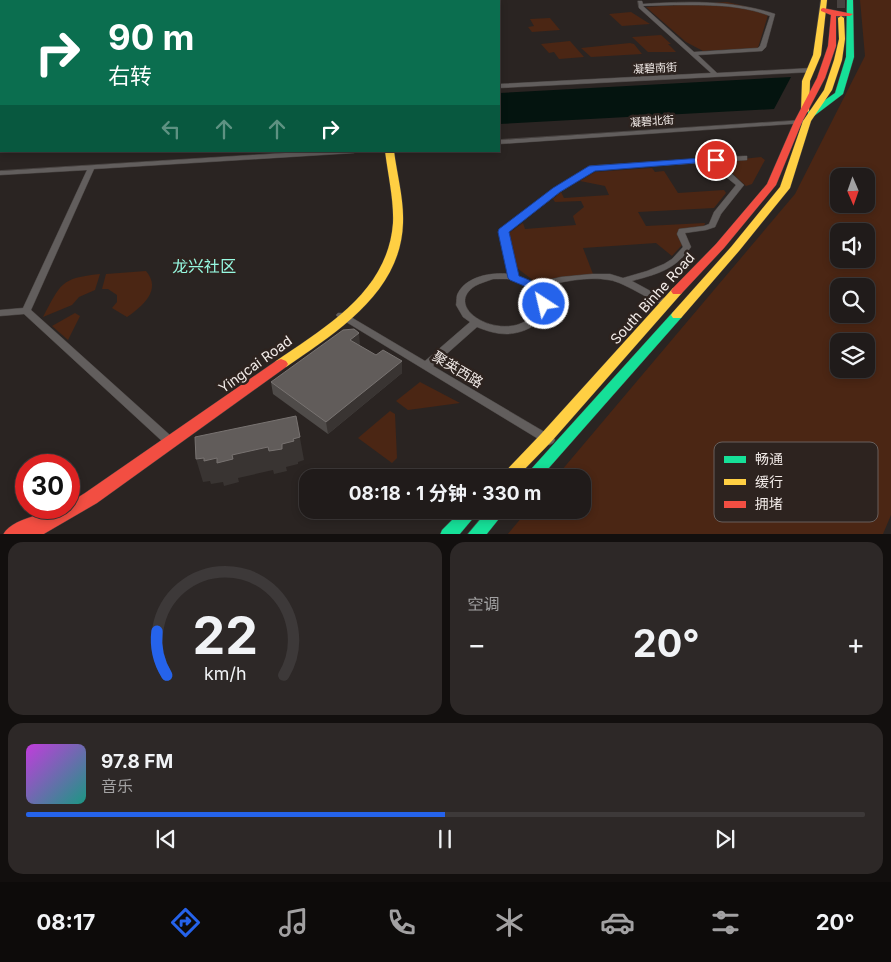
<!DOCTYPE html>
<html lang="zh">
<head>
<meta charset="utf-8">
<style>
	body { margin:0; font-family:Inter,"Noto Sans SC",sans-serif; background:#2d2827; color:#f1f3f6; height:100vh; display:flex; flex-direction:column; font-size:19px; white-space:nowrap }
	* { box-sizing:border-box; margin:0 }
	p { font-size:16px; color:#a2a1a2 }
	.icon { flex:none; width:28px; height:28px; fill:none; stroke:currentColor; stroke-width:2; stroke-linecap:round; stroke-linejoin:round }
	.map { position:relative; height:534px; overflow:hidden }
	.panel { display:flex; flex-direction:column; gap:8px; padding:8px; background:#120f0e; flex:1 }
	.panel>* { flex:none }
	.guide { position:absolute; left:0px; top:0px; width:500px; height:152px; box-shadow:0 2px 8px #0003,0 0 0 1px #3d3939; background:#0b6e4f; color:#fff; overflow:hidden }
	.needle { width:32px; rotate:178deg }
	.tools { position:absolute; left:830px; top:168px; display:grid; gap:10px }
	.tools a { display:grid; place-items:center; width:45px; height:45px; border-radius:10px; background:#201b1a; box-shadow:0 2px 8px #0003,0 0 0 1px #3d3939; font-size:25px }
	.speed { position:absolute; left:15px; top:454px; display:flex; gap:10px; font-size:25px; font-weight:700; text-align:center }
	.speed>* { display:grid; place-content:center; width:65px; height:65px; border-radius:50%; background:#201b1a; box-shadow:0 2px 8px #0003,0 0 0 1px #3d3939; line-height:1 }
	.speed .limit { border:8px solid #d22; background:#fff; color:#111 }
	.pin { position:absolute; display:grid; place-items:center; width:42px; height:42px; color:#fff; margin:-21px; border:2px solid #fff; border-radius:50%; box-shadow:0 1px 5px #0007 }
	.me { position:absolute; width:55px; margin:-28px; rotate:325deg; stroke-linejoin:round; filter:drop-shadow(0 0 4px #0008) }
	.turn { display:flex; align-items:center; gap:18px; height:105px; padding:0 25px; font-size:22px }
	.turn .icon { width:65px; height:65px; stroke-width:2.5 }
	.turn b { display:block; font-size:35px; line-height:42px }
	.lanes { display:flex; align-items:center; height:48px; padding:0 25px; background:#0003; justify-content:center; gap:25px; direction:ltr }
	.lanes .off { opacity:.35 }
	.big { font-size:38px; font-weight:700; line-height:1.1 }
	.panel .card { flex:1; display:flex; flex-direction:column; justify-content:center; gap:8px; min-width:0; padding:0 18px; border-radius:15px; background:#2d2827 }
	.panel .dial { align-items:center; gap:0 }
	.dial svg { height:130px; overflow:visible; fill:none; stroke:#3d3939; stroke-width:7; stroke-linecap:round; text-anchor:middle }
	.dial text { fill:#f1f3f6; stroke:none }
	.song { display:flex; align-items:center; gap:15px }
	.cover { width:60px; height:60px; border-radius:8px; background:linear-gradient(135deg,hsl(290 70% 55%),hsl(170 70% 35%)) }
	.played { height:5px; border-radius:2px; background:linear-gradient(90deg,#2563eb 50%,#3d3939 50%) }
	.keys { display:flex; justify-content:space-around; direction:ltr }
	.heat { display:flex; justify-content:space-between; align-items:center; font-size:28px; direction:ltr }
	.panel .tiles { flex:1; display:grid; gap:8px; grid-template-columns:1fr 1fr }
	.card:last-child { grid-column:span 2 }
	.trip { position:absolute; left:299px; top:469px; width:292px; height:50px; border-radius:15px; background:#201b1a; box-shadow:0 2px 8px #0003,0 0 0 1px #3d3939; font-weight:700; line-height:50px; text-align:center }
	.tabs { display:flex; height:80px; justify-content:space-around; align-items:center; background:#0d0b0a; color:#a2a1a2 }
	.tabs .icon { width:35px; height:35px }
	.tabs .current { color:#2563eb }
	.tabs b { font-size:22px; color:#f1f3f6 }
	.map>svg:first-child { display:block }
</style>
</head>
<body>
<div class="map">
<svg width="891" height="535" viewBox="0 0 891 535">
	<rect width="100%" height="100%" fill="#2a2422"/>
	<!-- green -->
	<g fill="#4b2614" fill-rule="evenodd">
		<path d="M860,0H891V515L883,534L507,535L528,510H582V478L556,477L795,194L865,56ZM839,176H866V204H839ZM839,231H866V259H839ZM839,286H866V314H839ZM839,341H866V369H839Z"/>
		<polygon points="727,2 762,10 768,15 758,48 703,51 686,42 646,7"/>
		<polygon points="631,12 650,24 622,26 609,14"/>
		<polygon points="550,18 560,30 532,32 528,27 534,26 530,19"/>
		<polygon points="661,35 671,44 668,44 676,52 648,52 632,37"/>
		<polygon points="570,41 584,57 559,59 554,52 549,53 541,44"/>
		<polygon points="630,43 634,44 642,54 591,57 581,48"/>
		<polygon points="761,157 765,160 752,184 746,186 732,173 714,162"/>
		<polygon points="652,168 655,172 664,171 678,193 724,190 726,193 714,208 638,212 646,226 705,223 704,227 679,230 677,234 682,245 672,256 656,243 583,248 593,274 534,281 517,268 509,233 523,223 525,229 576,225 573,216 584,207 581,201 555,202 553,199 561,192 564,198 609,195 605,186 580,181 595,172"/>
		<path d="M146,271C162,290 143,306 127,317L112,308L117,302V295L108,289H102L106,274Z"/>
		<path d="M100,274L95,290L79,297L72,305L43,317C61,284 60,278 100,274Z"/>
		<polygon points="75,313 80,316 68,340 52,326"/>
		<polygon points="420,382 460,403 408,410 396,401"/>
		<polygon points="390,411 395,414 397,458 392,463 358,438"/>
	</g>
	<!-- water -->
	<polygon fill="#04140f" points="791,77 774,109 499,124 499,93"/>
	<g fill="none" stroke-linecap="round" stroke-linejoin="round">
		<!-- primary-tunnel -->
		<polyline stroke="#484240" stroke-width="8" stroke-dasharray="8 4" stroke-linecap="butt" points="841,0 841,18"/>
		<defs>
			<g id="street">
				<polygon points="323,0 355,0 354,1 323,1"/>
				<path d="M638,1H642L643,4C687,1 733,0 775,14L766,47L762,51L698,55L717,73L812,68L815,70L812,72L499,88V84L711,73L639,8ZM674,5C707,5 739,4 770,16L760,46L758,48L694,52L643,6Z"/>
				<polygon points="0,17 1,18 1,20 0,21"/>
				<rect x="0" y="111" width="1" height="4"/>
				<polygon points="804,120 806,121 806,123 499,144 499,140"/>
				<rect x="0" y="132" width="1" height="5"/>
				<polygon points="316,151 357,151 354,153 94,169 31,310 171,436 173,439 171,442 167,443 163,442 24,314 0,316 0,310 23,308 87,170 0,175 0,171"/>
				<path d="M744,156H747V160L711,162L730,172L744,185L721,214L715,227L706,230L685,233L691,247C675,270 657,274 632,281L669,301L671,303L669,305C658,307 626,282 609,280C587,276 562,282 540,287C561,313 532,333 507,334C496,334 487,331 477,327L433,366L553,437L555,440L553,443L549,445L545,443L338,317L336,315L338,313H344L425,361L470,322L463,317L456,305C457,301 456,296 458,293C467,276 492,272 509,274L499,232L500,230L554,188L590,166ZM701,163L725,176L736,185L714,212L709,224L704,226L679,229L677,234L683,247L672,259L664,264L647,271L623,278L610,274H592L561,277L535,283L518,276L507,233L560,192L595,170ZM493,279C502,279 512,278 520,282C539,290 548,309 526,321C495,339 443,307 475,286C480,283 488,281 493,279Z"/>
			</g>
			<g id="fast">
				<polygon points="847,0 853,0 854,57 843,94 814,116 808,116 808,112 835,93 846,57"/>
				<polygon points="677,311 683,315 681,318 540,478 523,478 673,312"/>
				<polygon points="462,510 480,510 459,535 440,535 442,530"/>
				<polygon points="488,510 506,510 486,535 467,535"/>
			</g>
			<g id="slow">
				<polygon points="821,0 827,0 821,55 810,81 809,111 805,113 801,111 802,81 813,55"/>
				<polygon points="841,16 844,18 845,39 842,60 832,90 811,121 790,188 739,251 681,318 673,318 671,315 673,312 731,247 780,187 803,121 824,90 834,60 839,39 838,18"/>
				<path d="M385,151H394C397,175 404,199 403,223C401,292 337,332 286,367H276L274,364L276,361C327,326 388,291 393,223C394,200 388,175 385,151Z"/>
				<polygon points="677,287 681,288 683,291 681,294 551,442 516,478 499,478 541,434 673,288"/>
			</g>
			<g id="jam">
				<polygon points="823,8 853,14 850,16 836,16 836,46 825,78 802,122 776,185 724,248 681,294 673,294 671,291 673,288 716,244 767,184 794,122 817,78 828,46 831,15 821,11 821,9"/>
				<rect x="0" y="20" width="1" height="4"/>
				<rect x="0" y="28" width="1" height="4"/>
				<path d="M281,359L286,361L288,364L286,367L97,503L42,535H3C7,525 24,519 34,516L40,519L60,508H69V503L85,493L276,361Z"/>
			</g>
		</defs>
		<!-- street casing -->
		<use href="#street" stroke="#474240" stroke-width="1"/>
		<!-- fast casing -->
		<use href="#fast" stroke="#474240" stroke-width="1"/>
		<!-- slow casing -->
		<use href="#slow" stroke="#474240" stroke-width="1"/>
		<!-- jam casing -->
		<use href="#jam" stroke="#474240" stroke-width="1"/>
		<!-- street -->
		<use href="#street" fill="#625e5d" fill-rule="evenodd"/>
		<!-- fast -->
		<use href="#fast" fill="#16e098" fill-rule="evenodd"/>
		<!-- slow -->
		<use href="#slow" fill="#ffcf43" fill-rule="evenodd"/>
		<!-- jam -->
		<use href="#jam" fill="#f24e42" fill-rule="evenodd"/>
		<defs>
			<polyline id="slow-bridge" points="358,1 378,0"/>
		</defs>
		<!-- slow-bridge casing -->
		<use href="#slow-bridge" stroke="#474240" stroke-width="8" stroke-linecap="butt"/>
		<!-- slow-bridge -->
		<use href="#slow-bridge" stroke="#ffcf43" stroke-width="7"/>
	</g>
	<!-- wall -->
	<polygon fill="#4f4b49" points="359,345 402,373 328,434 273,394 271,382 360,345"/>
	<!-- shaded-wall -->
	<g fill="#393432">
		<polygon points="359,333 360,345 351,351 350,340"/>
		<polygon points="402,361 402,373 328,434 326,422"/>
		<polygon points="296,416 304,460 298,462 298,464 286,467 287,471 274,474 273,470 238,478 239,482 224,486 223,482 211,484 210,481 203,482 196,459 204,458 232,455 282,444 293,439"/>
	</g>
	<!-- building -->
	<g fill="#615c5a" stroke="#787371">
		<polygon points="354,329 359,333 350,340 376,355 383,350 402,361 326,422 271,382 343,330"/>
		<polygon points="296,416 300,437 293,439 294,441 282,444 282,449 269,451 268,447 232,455 233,459 217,463 217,458 204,461 204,458 196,459 195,437"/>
	</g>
	<!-- route -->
	<path fill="#2563eb" stroke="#184099" d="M716,157L720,158V161L595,171L560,192L509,232L519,276C535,282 545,287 551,304L549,307H540L536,296L529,288L510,280L508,278L498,232L499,229L553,188L589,166Z"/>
	<g text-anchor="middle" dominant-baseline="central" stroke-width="5" stroke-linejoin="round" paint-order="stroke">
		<!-- far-street labels -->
		<g font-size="11" fill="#f3ece9" stroke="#2d231f">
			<text transform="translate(655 68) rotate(-3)">凝碧南街</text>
			<text transform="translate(652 121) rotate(-4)">凝碧北街</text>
		</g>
		<!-- street labels -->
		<g font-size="14" fill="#f3ece9" stroke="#2d231f">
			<text transform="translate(652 298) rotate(-48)">South Binhe Road</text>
			<text transform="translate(255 364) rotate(-36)">Yingcai Road</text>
			<text transform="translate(458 369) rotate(31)">聚英西路</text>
		</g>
		<!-- quarter labels -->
		<g font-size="16" fill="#97fae2" stroke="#2d231f">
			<text x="204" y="266">龙兴社区</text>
		</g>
	</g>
	<!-- legend -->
	<rect x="714" y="442" width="164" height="80" rx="8" fill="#2d231f" stroke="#685f5c" stroke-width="1"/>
	<rect x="724" y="456" width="22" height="7" fill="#16e098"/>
	<rect x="724" y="479" width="22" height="6" fill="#ffcf43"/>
	<rect x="724" y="501" width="22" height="7" fill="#f24e42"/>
	<g font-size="14" fill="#f3ece9">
		<text x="755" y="464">畅通</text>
		<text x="755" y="487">缓行</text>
		<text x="755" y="509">拥堵</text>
	</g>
</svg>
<div class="tools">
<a><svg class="needle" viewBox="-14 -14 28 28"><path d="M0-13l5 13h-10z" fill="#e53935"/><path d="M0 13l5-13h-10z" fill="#a2a1a2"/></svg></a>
<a><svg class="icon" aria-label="sound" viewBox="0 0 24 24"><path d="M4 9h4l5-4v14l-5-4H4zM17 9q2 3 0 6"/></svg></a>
<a><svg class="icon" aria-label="search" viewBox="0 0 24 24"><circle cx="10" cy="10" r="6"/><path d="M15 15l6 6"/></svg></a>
<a><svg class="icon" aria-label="layers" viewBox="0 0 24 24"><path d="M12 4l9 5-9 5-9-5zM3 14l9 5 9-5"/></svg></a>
</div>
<div class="speed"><div class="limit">30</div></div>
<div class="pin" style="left:716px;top:160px;background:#d93025"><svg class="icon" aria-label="arrive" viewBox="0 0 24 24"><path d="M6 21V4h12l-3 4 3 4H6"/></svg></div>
<svg class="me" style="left:544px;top:304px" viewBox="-20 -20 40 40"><circle r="17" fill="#2563eb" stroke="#fff" stroke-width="3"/><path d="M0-11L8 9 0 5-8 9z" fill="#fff"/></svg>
<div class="trip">08:18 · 1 分钟 · 330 m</div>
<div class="guide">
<div class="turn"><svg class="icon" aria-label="right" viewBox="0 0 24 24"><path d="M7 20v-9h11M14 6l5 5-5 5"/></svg><div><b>90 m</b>右转</div></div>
<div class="lanes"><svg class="icon off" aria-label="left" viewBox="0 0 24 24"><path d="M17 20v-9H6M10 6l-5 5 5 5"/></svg><svg class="icon off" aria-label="ahead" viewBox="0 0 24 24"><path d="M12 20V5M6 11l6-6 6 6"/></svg><svg class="icon off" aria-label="ahead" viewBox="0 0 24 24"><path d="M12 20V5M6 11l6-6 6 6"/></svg><svg class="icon" aria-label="right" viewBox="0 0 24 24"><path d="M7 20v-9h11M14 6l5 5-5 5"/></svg></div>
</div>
</div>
<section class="panel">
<div class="tiles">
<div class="card dial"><svg viewBox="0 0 100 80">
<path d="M14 69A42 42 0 1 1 86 69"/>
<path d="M14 69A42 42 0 0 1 8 42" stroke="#2563eb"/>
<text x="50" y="56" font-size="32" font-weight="700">22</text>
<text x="50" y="72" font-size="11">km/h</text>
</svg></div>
<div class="card"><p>空调</p>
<div class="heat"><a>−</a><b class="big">20°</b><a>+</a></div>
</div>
<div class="card">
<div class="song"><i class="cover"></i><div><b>97.8 FM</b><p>音乐</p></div></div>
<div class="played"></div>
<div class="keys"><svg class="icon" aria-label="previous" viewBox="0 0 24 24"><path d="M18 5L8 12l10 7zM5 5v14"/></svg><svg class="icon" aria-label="pause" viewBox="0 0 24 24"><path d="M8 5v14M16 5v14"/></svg><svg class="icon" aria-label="next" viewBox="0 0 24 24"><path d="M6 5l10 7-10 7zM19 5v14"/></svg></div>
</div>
</div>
</section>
<nav class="tabs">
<b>08:17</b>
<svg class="icon current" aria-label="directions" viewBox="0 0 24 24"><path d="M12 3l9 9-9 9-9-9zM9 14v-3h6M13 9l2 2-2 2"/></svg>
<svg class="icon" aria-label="music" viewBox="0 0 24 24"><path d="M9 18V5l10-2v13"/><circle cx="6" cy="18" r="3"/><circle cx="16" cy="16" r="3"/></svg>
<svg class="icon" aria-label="phone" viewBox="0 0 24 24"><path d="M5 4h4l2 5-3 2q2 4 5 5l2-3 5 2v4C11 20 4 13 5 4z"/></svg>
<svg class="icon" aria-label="climate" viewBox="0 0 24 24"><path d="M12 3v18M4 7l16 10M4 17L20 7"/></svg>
<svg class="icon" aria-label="car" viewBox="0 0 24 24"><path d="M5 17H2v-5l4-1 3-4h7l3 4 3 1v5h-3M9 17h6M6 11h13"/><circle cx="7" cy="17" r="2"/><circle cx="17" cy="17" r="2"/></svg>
<svg class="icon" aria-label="filters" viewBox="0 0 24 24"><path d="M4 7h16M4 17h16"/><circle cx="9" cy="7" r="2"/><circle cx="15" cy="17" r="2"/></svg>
<b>20°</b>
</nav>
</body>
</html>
